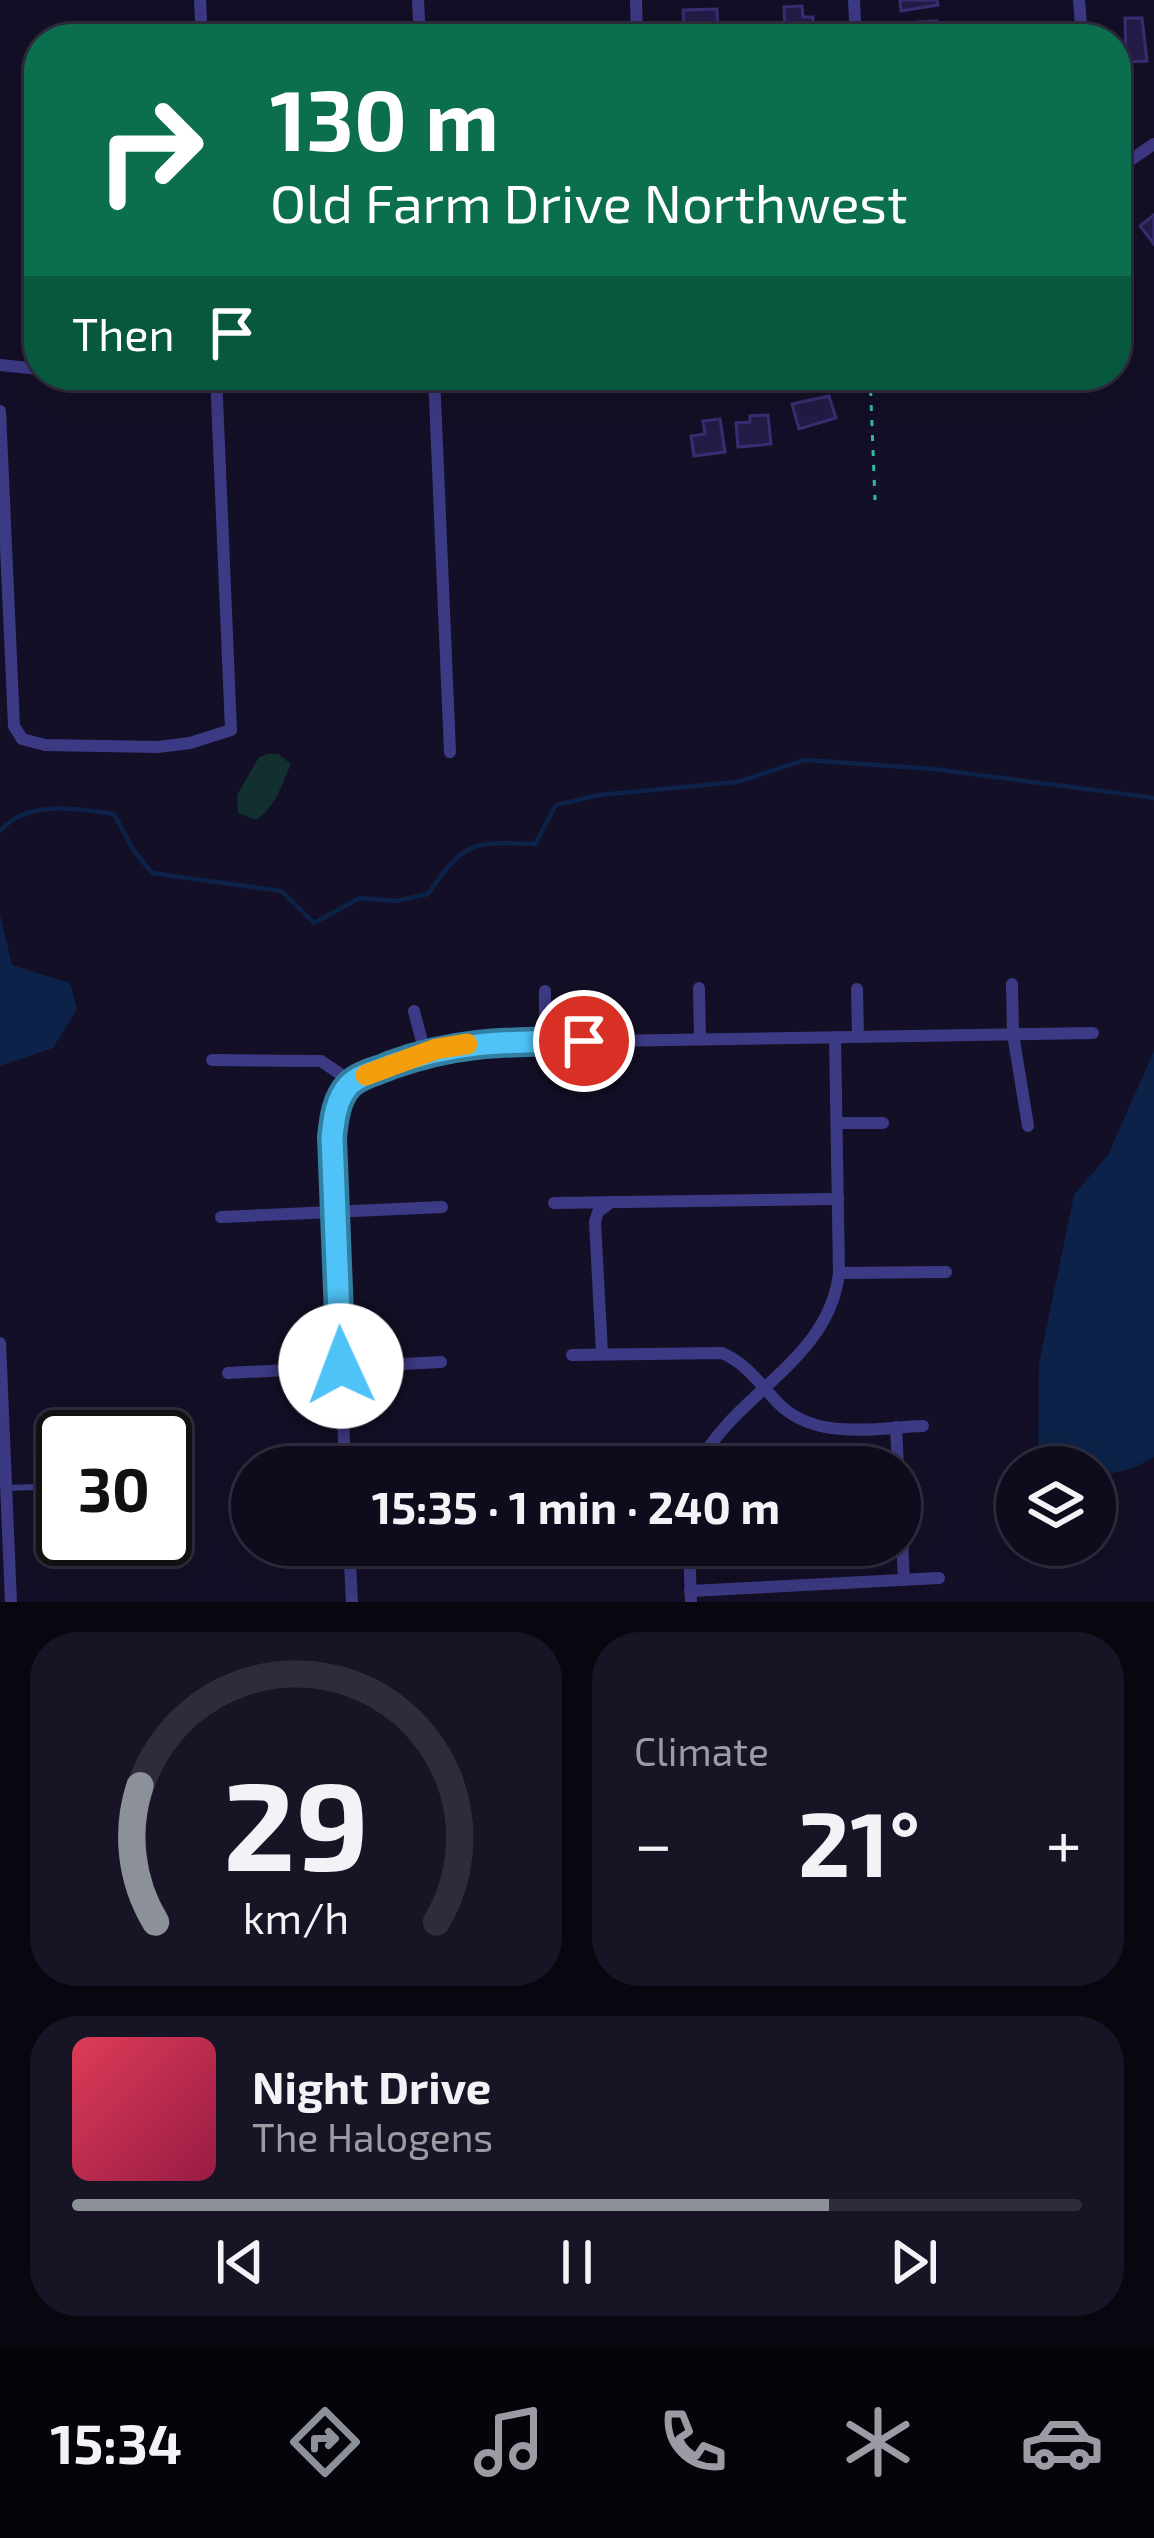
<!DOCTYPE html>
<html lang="en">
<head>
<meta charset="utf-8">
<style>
	body { margin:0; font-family:"Exo 2",sans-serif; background:#171425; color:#f1f3f6; height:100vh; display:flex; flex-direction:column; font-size:45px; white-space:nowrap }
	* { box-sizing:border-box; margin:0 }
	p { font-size:39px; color:#9b9ba3 }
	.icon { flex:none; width:66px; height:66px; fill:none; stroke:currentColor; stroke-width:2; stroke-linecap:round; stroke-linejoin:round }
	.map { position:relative; height:1602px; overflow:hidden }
	.side { display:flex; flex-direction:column; gap:30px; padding:30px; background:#08060f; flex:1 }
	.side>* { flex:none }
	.top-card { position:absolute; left:24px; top:24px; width:1107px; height:366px; border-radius:48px; box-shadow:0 12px 48px #0002,0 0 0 3px #2e2b3b; background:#0b6e4f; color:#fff; overflow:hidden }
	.fabs { position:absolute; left:996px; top:1446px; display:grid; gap:24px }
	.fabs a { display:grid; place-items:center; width:120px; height:120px; border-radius:50%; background:#0e0b1c; box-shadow:0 12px 48px #0002,0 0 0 3px #2e2b3b; font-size:60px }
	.speed { position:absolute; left:36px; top:1410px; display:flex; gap:24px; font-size:60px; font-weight:700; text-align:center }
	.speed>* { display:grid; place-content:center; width:156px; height:156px; border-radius:50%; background:#0e0b1c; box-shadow:0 12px 48px #0002,0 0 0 3px #2e2b3b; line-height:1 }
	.speed .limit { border:6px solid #111; border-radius:18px; background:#fff; color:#111 }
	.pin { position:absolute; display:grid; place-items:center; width:102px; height:102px; color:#fff; margin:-51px; border:6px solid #fff; border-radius:50%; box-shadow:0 3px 12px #0007 }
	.me { position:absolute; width:132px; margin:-66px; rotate:358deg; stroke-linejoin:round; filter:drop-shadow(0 0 9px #0008) }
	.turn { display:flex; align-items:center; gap:42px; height:252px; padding:0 48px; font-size:54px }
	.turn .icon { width:156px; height:156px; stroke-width:2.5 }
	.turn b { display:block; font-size:84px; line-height:102px }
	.then { display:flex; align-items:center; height:114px; padding:0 48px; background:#0003; gap:24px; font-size:45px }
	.big { font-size:90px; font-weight:700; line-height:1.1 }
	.side .tile { flex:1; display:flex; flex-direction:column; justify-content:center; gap:18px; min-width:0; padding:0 42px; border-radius:48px; background:#171425 }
	.side .dial { align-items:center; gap:0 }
	.dial svg { height:312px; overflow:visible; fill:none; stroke:#2e2b3b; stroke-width:7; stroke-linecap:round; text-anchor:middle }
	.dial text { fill:#f1f3f6; stroke:none }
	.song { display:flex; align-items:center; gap:36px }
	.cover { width:144px; height:144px; border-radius:18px; background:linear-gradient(135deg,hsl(350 70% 55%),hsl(340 70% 35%)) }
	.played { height:12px; border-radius:6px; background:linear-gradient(90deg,#8c9099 75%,#2e2b3b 75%) }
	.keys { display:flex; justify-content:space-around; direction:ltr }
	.heat { display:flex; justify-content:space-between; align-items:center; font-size:66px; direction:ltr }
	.side .tiles { flex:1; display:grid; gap:30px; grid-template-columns:1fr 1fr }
	.tile:last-child { grid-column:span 2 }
	.trip { position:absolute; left:231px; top:1446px; width:690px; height:120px; border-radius:60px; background:#0e0b1c; box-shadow:0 12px 48px #0002,0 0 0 3px #2e2b3b; font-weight:700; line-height:120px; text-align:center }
	.tabs { display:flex; height:192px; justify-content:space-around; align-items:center; background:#06040b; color:#9b9ba3 }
	.tabs .icon { width:84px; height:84px }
	.tabs .active { color:#8c9099 }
	.tabs b { font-size:54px; color:#f1f3f6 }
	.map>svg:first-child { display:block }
</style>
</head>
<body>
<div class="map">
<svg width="1154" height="1602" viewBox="0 0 1154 1602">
	<rect width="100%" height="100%" fill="#130f26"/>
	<!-- green -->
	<path fill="#12302f" d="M268,754H278L291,764C282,784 275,808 256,820L238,813L237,795L259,757Z"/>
	<!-- water -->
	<g fill="#0c2248">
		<polygon points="0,914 12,965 70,983 77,1009 53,1048 0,1066"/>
		<polygon points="1154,1051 1154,1457 1134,1468 1095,1477 1095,1467 1038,1467 1039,1364 1074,1195 1108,1155"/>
	</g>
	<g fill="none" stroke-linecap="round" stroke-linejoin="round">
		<!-- stream -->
		<path stroke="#0c2248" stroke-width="4.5" d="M0,831C27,799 77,809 114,814L134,851L152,873L281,891L314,923L360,898L396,901L428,894C466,840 471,842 535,844L556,805L599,795L737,782L805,760L934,769L1154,798"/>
	</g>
	<!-- building -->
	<g fill="#241b47" stroke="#3b2d73" stroke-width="3">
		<polygon points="900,0 937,0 938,5 901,11"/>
		<polygon points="802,6 803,17 813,17 813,34 794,35 793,28 785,28 784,7"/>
		<polygon points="717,9 718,37 698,38 697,26 684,26 683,10"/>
		<polygon points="1125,18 1142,18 1147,61 1126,62"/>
		<polygon points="937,21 938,39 903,39 917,36 917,22"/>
		<polygon points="1027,23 1027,39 1010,39 1010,24"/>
		<polygon points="1154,215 1154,244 1140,226"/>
		<polygon points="829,396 836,418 799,429 792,404"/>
		<polygon points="768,415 771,444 738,447 736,423 750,422 750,416"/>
		<polygon points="720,419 725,452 694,456 691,436 705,434 703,421"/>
	</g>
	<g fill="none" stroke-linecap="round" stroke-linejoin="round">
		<!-- path -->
		<polyline stroke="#2fb8b0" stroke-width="3" stroke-dasharray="6 9" stroke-linecap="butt" points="870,375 875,500"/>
		<!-- lane -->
		<polyline stroke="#3d3a85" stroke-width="6" points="7,1488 63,1486"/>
		<!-- street -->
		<g stroke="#3d3a85" stroke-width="12">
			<polyline points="200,0 202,39"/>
			<polyline points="418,0 420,39"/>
			<polyline points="636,0 637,39"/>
			<polyline points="854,0 856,39"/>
			<polyline points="1079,0 1082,39"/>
			<polyline points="1116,170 1154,144"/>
			<polyline points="0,365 39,369"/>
			<polyline points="97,375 217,387 435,384 594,375"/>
			<polyline points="434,375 450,752"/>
			<polyline points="0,411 14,726 22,739 45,745 158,747 190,743 231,730 216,375"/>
			<polyline points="1012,984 1013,1034 1028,1126"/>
			<polyline points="699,988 700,1039"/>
			<polyline points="857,989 858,1036"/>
			<polyline points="414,1011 425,1053"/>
			<polyline points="545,1042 545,991"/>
			<polyline points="212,1060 321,1061 352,1082"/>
			<polyline points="837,1123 883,1123"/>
			<polyline points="554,1203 838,1199"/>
			<polyline points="221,1217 442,1207"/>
			<polyline points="839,1273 946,1272"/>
			<polyline points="0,1343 11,1602"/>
			<polyline points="602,1353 595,1222 598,1212 611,1202"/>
			<path d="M572,1355L722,1353C746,1363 761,1385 778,1403C815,1441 875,1428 923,1426"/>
			<polyline points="228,1373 441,1362"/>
			<polyline points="896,1427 898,1467"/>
			<path d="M345,1467L332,1137C334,1112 339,1090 362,1076L437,1049L481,1043L1093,1033"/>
			<path d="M697,1467C734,1393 829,1361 839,1273L835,1037"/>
			<polyline points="900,1500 904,1580"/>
			<polyline points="238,1527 252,1526"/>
			<polyline points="349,1545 352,1602"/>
			<polyline points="689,1545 691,1602"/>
			<polyline points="690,1591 939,1578"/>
		</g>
	</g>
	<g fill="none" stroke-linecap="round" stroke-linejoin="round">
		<defs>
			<path id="route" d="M341,1366L332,1137C334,1119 336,1099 349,1085C360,1074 378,1071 391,1065C460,1040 512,1042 584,1041"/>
		</defs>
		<!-- route casing -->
		<use href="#route" stroke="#337fa1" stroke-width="30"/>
		<!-- route -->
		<use href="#route" stroke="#4fc3f7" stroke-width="21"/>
		<!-- slow -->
		<polyline stroke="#f59e0b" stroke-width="21" points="366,1075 436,1049 467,1044"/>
	</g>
</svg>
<div class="fabs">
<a><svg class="icon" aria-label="layers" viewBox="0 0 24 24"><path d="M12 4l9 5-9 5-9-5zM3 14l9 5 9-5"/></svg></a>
</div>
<div class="speed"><div class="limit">30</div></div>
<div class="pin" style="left:584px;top:1041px;background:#d93025"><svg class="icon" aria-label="arrive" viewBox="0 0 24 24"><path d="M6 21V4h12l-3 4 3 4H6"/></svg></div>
<svg class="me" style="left:341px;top:1366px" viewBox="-20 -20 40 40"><circle r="19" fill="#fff"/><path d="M0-13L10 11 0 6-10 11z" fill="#4fc3f7"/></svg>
<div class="trip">15:35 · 1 min · 240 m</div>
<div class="top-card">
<div class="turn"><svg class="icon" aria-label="right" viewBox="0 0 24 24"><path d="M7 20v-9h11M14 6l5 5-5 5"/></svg><div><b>130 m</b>Old Farm Drive Northwest</div></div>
<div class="then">Then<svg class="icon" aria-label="arrive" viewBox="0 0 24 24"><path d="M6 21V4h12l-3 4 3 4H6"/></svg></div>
</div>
</div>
<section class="side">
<div class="tiles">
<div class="tile dial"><svg viewBox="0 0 100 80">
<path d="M14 69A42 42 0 1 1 86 69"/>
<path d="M14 69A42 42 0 0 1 10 34" stroke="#8c9099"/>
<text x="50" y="56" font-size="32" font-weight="700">29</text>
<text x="50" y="72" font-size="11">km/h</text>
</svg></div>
<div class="tile"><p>Climate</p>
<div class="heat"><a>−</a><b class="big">21°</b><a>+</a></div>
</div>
<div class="tile">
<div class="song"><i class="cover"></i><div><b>Night Drive</b><p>The Halogens</p></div></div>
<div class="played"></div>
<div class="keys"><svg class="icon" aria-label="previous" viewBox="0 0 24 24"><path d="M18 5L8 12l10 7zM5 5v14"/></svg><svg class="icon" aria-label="pause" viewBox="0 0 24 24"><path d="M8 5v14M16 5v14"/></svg><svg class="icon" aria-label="next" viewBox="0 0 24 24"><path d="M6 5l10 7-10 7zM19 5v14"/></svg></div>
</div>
</div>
</section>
<nav class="tabs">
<b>15:34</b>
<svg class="icon active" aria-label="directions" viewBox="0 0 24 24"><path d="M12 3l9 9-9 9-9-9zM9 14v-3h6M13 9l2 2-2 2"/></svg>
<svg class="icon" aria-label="music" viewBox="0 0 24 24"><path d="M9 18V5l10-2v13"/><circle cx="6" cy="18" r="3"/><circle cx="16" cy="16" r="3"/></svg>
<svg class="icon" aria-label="phone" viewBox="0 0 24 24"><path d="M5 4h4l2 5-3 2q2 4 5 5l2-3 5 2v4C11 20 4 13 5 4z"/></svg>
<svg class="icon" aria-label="climate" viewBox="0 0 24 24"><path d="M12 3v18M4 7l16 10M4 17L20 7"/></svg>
<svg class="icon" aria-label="car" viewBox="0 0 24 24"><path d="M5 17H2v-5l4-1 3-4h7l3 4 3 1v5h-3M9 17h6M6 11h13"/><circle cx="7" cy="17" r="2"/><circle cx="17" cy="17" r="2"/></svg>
</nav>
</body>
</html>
